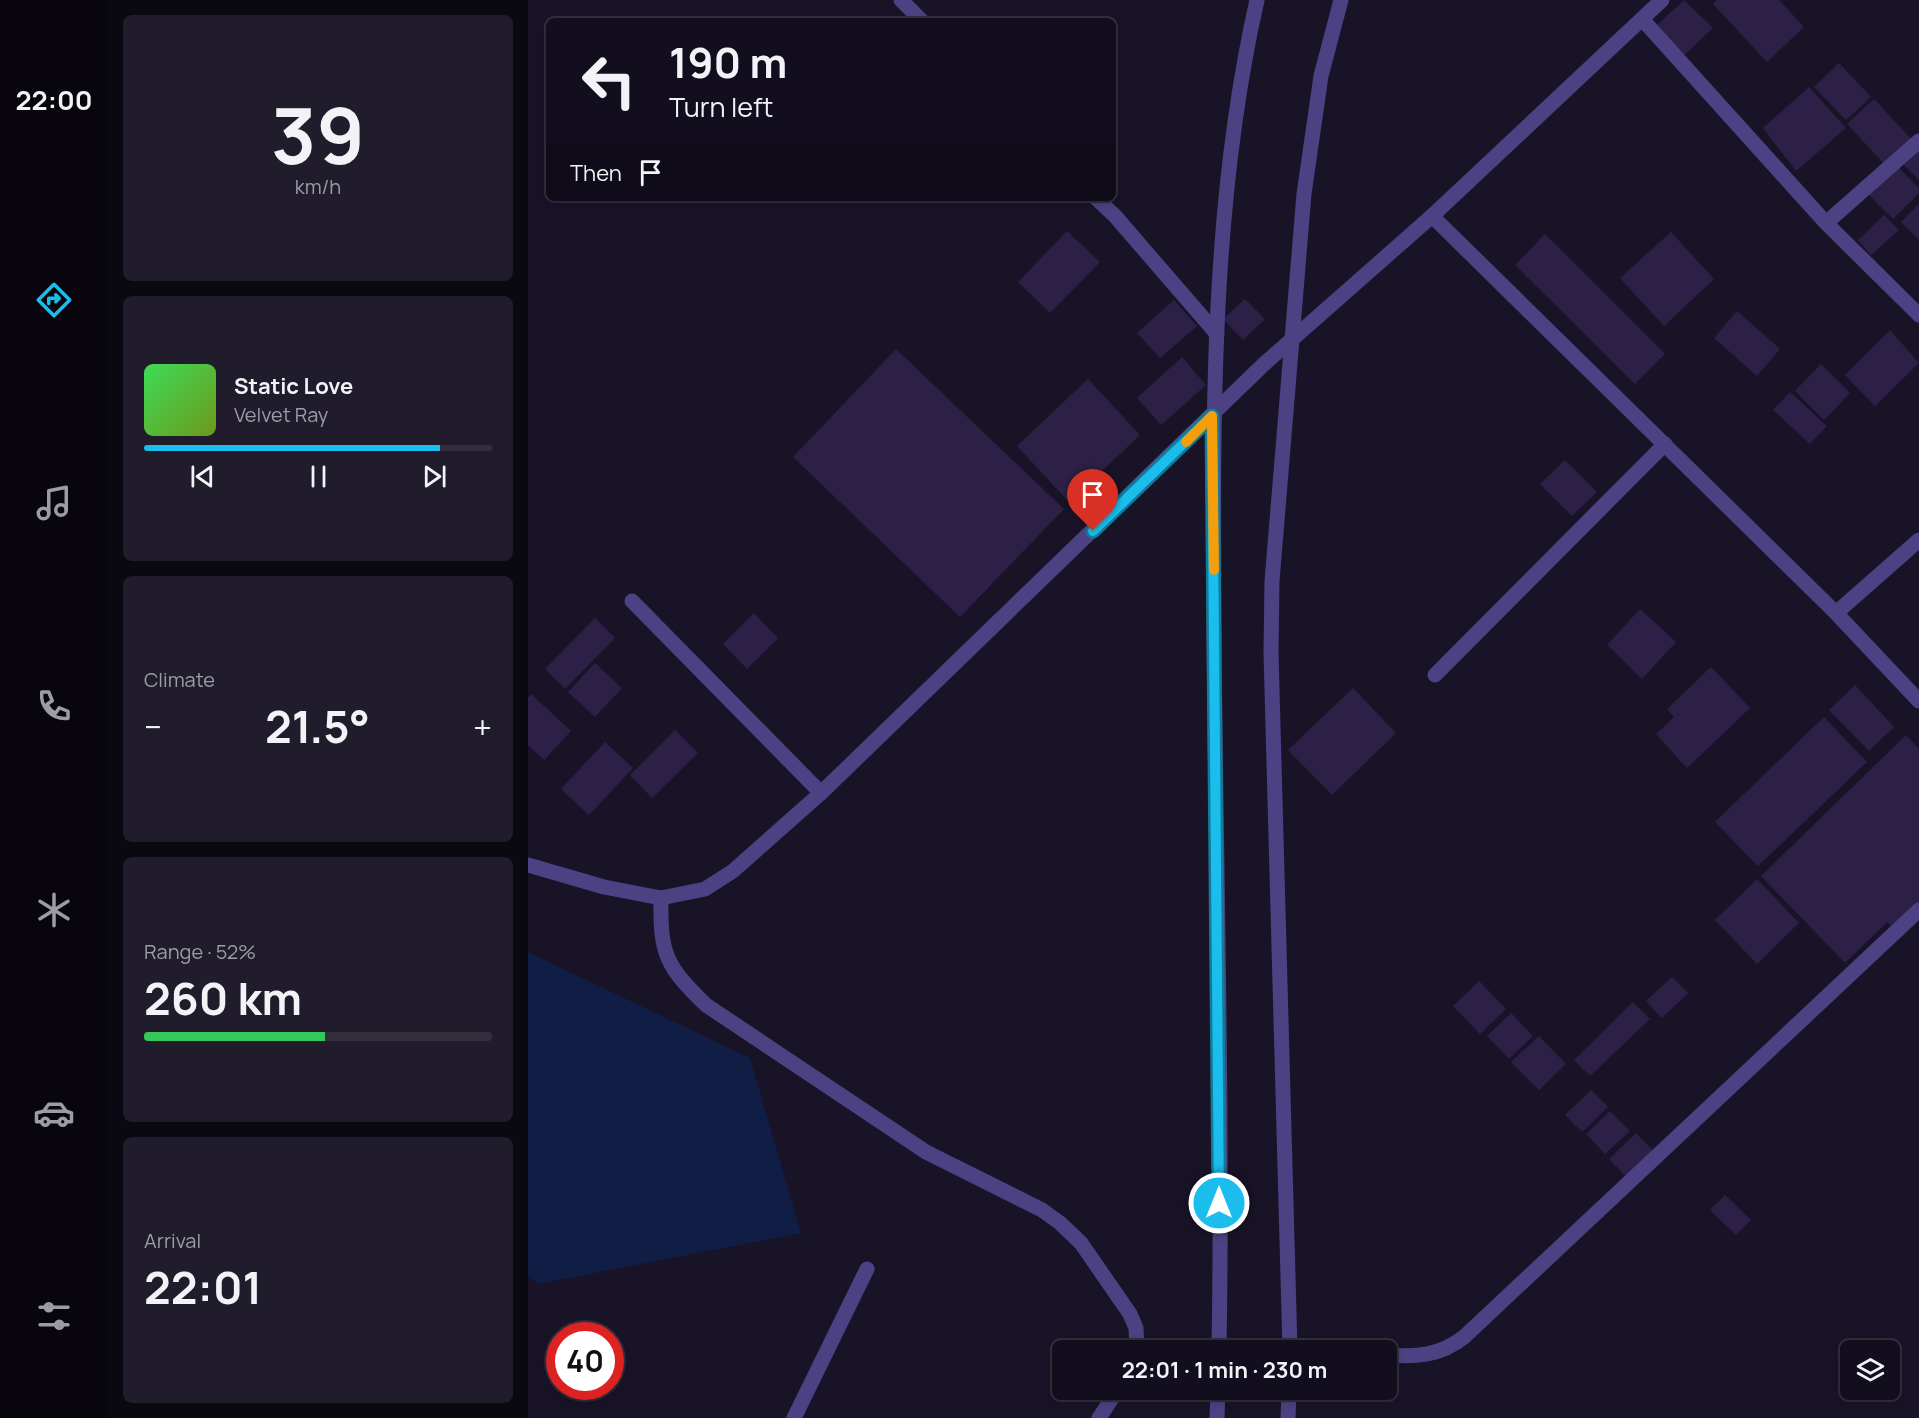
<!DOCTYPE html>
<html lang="en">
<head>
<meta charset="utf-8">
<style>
	body { margin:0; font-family:Manrope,sans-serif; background:#201c2b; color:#f1f3f6; height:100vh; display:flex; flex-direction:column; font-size:22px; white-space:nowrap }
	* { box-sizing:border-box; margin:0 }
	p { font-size:20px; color:#9d9ca4 }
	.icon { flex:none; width:33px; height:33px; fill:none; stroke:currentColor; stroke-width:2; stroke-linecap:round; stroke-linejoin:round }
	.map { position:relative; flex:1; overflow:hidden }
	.drawer { display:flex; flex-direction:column; gap:15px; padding:15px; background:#0a0810; width:420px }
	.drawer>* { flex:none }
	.hud { position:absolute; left:18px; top:18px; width:570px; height:183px; border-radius:9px; box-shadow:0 3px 9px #0003,0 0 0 2px #322e3c; background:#130e1e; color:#f1f3f6; overflow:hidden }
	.buttons { position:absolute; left:1312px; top:1340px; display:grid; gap:12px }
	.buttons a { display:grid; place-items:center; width:60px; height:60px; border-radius:9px; background:#130e1e; box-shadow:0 3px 9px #0003,0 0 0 2px #322e3c; font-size:30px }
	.speed { position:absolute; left:18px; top:1322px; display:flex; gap:12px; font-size:30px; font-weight:700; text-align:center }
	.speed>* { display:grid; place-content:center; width:78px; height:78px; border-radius:50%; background:#130e1e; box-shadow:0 3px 9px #0003,0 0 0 2px #322e3c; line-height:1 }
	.speed .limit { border:9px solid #d22; background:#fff; color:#111 }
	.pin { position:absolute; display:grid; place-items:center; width:51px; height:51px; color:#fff; margin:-62px -26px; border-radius:50% 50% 50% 0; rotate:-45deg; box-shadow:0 0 6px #0007 }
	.pin .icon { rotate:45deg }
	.me { position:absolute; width:66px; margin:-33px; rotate:0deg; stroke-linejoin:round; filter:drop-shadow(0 0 4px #0008) }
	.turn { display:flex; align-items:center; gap:21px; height:126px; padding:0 24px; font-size:27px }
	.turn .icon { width:78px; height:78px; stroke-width:2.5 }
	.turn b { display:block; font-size:42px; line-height:51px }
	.then { display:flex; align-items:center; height:57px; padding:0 24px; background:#0003; gap:12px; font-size:22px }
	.big { font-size:45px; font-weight:700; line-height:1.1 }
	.drawer .widget { flex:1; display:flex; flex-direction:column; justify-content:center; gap:9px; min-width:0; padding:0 21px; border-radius:9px; background:#201c2b }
	.drawer .dial { align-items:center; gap:0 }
	.dial b { font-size:78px; line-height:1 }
	.song { display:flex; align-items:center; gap:18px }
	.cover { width:72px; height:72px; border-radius:9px; background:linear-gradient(135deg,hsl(130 70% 55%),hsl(80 70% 35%)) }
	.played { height:6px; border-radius:3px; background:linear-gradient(90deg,#1abdeb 85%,#322e3c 85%) }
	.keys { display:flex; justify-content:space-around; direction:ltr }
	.heat { display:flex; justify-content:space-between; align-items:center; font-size:33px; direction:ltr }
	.charge { height:9px; border-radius:4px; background:linear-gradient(90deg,#34c759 52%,#322e3c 0) }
	.trip { position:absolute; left:524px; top:1340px; width:345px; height:60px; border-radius:9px; background:#130e1e; box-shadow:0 3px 9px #0003,0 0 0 2px #322e3c; font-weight:700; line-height:60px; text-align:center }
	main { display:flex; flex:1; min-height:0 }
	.menu { display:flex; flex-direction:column; width:108px; justify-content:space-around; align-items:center; background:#08060c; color:#9d9ca4 }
	.menu .icon { width:42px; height:42px }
	.menu .selected { color:#1abdeb }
	.menu b { font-size:27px; color:#f1f3f6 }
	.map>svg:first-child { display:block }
</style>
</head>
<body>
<main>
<nav class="menu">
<b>22:00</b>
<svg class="icon selected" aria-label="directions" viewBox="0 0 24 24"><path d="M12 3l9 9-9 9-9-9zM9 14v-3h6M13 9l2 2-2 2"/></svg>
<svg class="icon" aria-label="music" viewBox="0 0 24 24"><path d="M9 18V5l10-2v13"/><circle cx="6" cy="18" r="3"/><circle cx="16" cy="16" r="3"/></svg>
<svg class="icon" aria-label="phone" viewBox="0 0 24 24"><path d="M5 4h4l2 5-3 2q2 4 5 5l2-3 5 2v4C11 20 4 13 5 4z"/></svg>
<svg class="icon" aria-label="climate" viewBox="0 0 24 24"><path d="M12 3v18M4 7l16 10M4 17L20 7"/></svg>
<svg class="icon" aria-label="car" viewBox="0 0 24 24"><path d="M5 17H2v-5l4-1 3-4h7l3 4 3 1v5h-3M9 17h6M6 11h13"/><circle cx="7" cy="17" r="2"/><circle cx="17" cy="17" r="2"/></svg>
<svg class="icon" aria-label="filters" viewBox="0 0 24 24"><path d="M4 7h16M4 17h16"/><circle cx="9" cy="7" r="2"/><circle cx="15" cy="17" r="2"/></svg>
</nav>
<section class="drawer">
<div class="widget dial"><b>39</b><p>km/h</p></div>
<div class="widget">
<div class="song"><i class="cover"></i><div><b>Static Love</b><p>Velvet Ray</p></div></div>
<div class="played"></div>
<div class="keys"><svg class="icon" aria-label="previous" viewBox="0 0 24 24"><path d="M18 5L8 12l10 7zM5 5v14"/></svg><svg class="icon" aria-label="pause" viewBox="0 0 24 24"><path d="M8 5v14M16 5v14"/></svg><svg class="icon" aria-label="next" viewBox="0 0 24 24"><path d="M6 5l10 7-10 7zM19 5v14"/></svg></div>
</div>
<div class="widget"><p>Climate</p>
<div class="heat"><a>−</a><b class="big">21.5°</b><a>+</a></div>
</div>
<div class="widget"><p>Range · 52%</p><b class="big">260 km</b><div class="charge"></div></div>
<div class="widget"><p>Arrival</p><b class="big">22:01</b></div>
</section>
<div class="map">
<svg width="1391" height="1418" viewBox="0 0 1391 1418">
	<rect width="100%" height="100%" fill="#191328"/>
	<!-- water -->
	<polygon fill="#101d44" points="0,952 222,1058 273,1233 10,1284 0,1275"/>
	<!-- building -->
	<g fill="#2d2047">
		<polygon points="1156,0 1185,28 1154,57 1126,28"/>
		<polygon points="1189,0 1251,0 1276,27 1239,62 1185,4"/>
		<polygon points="1311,63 1343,97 1318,120 1286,87"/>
		<polygon points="1281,87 1318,128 1268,171 1235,128"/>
		<polygon points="1346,99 1387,143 1360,168 1319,124"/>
		<polygon points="1391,149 1391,180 1375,164"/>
		<polygon points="1369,166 1391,188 1391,193 1365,219 1340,194"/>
		<polygon points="1391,204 1391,240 1373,222"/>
		<polygon points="1356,215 1371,230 1343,255 1330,240"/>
		<polygon points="539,231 572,262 522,313 490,282"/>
		<polygon points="1143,232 1186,279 1136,326 1092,278"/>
		<polygon points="1017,234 1137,354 1107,384 987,265"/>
		<polygon points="717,299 737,319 715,340 695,319"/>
		<polygon points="646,300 669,326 632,358 609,333"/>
		<polygon points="1209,311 1252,349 1229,376 1186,338"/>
		<polygon points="1362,330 1391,363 1347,406 1317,375"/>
		<polygon points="368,349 536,509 432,617 265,457"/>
		<polygon points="654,357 678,385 633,425 609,398"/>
		<polygon points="1293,364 1322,393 1296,420 1267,391"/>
		<polygon points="560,379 612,435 541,502 489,446"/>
		<polygon points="1262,392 1299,426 1282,444 1245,410"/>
		<polygon points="1037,460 1069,492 1044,516 1012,484"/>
		<polygon points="1112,609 1148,642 1114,679 1079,645"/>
		<polygon points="226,613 250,638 219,669 195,644"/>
		<polygon points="67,618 87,638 37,689 17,669"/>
		<polygon points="67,663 94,688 67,717 40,692"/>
		<polygon points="1183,667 1222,708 1159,768 1128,734 1146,717 1139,709"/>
		<polygon points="1327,685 1366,727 1341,751 1301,710"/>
		<polygon points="825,688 868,733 804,795 760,750"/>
		<polygon points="3,694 43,731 16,760 0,745 0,698"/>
		<polygon points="1296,717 1339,762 1230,866 1187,822"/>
		<polygon points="147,730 170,753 124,798 102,775"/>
		<polygon points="1378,735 1391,749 1391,907 1367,930 1359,922 1317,963 1233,876"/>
		<polygon points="77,742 105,768 61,815 33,789"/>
		<polygon points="1229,879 1271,923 1229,964 1187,920"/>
		<polygon points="1144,977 1160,993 1134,1018 1118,1001"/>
		<polygon points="951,981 978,1009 952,1034 925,1006"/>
		<polygon points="1105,1002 1122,1019 1062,1076 1046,1060"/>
		<polygon points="983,1013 1005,1036 981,1059 959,1036"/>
		<polygon points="1011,1036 1038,1064 1011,1090 983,1062"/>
		<polygon points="1063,1090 1080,1107 1054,1132 1037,1115"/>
		<polygon points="1082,1111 1102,1131 1077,1154 1058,1134"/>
		<polygon points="1108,1133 1128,1154 1102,1180 1081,1159"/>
		<polygon points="1197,1195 1223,1220 1208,1235 1182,1210"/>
	</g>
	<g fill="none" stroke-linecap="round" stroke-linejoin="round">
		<!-- minor -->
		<g stroke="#4c4283" stroke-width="15">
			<polyline points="373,0 394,21"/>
			<polyline points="1114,19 1298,223 1391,315"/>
			<polyline points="568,198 587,216 689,334"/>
			<polyline points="904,216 1308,613 1391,701"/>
			<polyline points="1298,223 1391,141"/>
			<polyline points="104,601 293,793"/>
			<polyline points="1308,613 1391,540"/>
			<polyline points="907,675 1137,444"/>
			<polyline points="0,865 76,887 133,898 177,889 205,871 293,793 735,365 904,216 1134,0"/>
			<path d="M133,898C132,955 138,966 178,1005L398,1152L514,1210L532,1223L553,1243L602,1314L608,1328L609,1350"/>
			<path d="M691,1350C695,1112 688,874 686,636C685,424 682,208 729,0"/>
			<polyline points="762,1350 743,653 744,581 776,194 793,76 813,0"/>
			<path d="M858,1355C888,1357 912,1356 936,1337L1391,910"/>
			<polyline points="266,1418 339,1269"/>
			<polyline points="571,1418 590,1389"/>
			<polyline points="689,1418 690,1389"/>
			<polyline points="760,1418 761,1389"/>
		</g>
	</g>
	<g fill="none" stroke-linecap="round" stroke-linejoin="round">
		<defs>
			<polyline id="route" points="565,531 684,416 691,1203"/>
		</defs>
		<!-- route casing -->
		<use href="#route" stroke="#117b99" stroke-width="15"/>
		<!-- route -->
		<use href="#route" stroke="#1abdeb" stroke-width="10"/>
		<!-- slow -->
		<polyline stroke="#f59e0b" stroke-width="10" points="658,442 684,416 686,570"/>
	</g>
</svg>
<div class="buttons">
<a><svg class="icon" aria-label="layers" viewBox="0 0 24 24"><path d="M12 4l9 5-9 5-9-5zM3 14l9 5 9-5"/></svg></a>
</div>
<div class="speed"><div class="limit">40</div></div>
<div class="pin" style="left:565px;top:531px;background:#d93025"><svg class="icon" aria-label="arrive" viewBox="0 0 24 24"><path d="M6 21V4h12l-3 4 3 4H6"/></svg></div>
<svg class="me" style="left:691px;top:1203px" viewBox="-20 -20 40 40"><circle r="17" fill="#1abdeb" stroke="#fff" stroke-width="3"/><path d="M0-11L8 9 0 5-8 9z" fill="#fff"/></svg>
<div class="trip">22:01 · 1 min · 230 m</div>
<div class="hud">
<div class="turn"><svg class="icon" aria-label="left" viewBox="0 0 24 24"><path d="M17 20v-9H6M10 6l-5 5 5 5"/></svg><div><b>190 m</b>Turn left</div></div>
<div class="then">Then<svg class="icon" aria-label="arrive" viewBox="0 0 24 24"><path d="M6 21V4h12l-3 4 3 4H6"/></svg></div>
</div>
</div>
</main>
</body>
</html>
